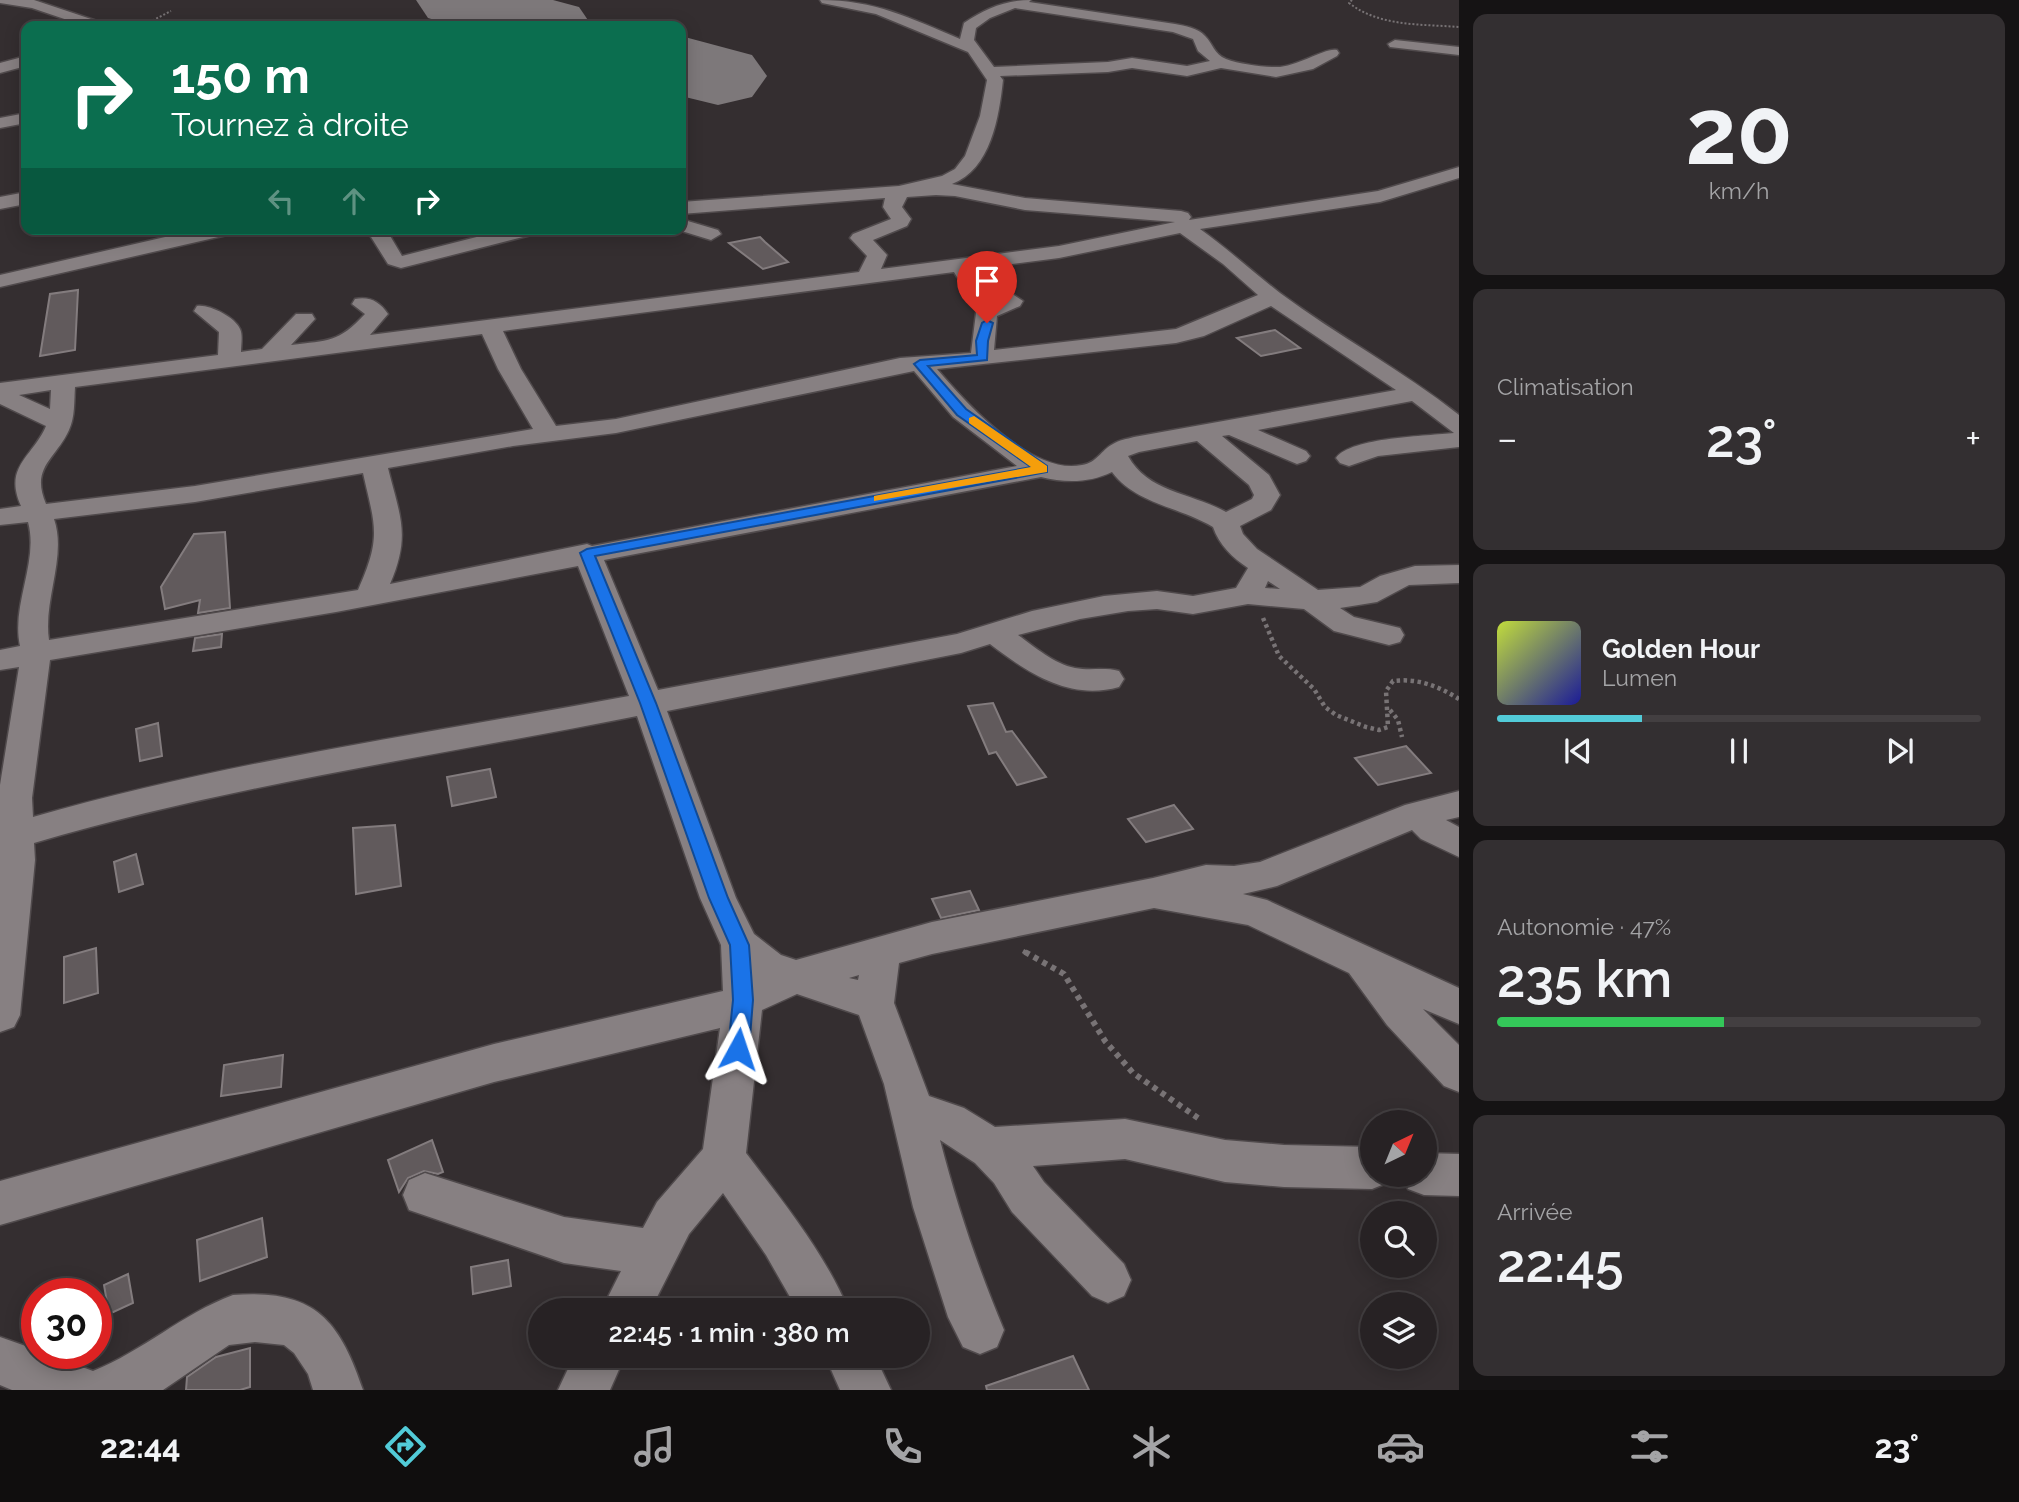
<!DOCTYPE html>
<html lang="fr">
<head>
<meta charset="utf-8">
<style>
	body { margin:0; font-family:Raleway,sans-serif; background:#332f31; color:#f1f3f6; height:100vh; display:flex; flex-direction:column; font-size:26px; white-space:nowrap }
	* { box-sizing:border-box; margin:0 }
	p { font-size:23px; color:#a4a4a6 }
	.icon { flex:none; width:38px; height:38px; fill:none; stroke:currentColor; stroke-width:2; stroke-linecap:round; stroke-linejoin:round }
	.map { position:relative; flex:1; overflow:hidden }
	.drawer { display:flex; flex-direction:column; gap:14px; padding:14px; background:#151314; width:560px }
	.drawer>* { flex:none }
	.top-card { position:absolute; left:21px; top:21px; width:665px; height:214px; border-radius:14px; box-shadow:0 4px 18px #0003,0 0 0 2px #433f41; background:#0b6e4f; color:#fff; overflow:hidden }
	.needle { width:46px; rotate:43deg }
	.tools { position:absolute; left:1360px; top:1110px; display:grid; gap:14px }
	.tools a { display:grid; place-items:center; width:77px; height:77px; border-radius:50%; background:#272224; box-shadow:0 4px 18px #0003,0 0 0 2px #433f41; font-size:35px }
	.speed { position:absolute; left:21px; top:1278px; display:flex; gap:14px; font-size:35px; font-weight:700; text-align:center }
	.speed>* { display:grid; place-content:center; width:91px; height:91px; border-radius:50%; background:#272224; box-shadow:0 4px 18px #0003,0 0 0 2px #433f41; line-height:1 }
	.speed .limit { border:10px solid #d22; background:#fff; color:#111 }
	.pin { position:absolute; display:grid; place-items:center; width:60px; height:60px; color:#fff; margin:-72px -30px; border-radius:50% 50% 50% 0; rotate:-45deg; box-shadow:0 0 7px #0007 }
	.pin .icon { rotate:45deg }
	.me { position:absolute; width:77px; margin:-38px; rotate:5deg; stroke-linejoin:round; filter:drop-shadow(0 0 5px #0008) }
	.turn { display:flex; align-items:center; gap:24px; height:147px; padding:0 35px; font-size:32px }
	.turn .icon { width:91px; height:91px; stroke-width:2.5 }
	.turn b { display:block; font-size:49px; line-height:60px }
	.lanes { display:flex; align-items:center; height:66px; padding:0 35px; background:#0003; justify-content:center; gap:35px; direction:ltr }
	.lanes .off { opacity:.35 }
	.big { font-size:52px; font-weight:600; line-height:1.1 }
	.drawer .card { flex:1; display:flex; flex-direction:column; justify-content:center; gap:10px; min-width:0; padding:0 24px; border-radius:14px; background:#332f31 }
	.drawer .dial { align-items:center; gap:0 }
	.dial b { font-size:91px; line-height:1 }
	.song { display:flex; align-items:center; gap:21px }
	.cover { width:84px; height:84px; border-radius:10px; background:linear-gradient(135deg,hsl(70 70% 55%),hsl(240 70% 35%)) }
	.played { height:7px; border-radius:4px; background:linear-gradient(90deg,#52cbd8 30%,#433f41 30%) }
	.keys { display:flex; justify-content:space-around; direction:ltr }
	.heat { display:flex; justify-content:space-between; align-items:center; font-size:38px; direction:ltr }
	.charge { height:10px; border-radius:5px; background:linear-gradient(90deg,#34c759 47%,#433f41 0) }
	.trip { position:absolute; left:528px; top:1298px; width:402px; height:70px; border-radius:35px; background:#272224; box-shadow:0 4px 18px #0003,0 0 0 2px #433f41; font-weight:600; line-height:70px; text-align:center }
	.tab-bar { display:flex; height:112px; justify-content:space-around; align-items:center; background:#100e0e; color:#a4a4a6 }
	.tab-bar .icon { width:49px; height:49px }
	.tab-bar .selected { color:#52cbd8 }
	.tab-bar b { font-size:32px; color:#f1f3f6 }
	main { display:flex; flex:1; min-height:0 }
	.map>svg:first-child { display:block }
</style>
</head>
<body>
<main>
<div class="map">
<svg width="1459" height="1390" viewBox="0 0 1459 1390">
	<rect width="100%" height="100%" fill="#342e30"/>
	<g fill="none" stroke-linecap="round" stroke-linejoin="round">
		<!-- runway -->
		<g fill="#7d787a" fill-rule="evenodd">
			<polygon points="416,0 553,0 579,7 592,26 455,26 428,18"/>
			<polygon points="681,36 752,55 767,76 752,97 718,105 681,96"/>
		</g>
	</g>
	<!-- building -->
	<g fill="#615a5c" stroke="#837c7e" stroke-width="2">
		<polygon points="760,237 765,242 788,262 763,269 729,243"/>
		<polygon points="78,290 75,350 40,356 50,294"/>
		<polygon points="1275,330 1300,348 1261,356 1237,338"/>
		<polygon points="225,532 230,608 198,613 200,600 165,609 161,587 194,534"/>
		<polygon points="222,634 221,647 193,651 195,638"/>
		<polygon points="993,703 1006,732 1012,731 1046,777 1017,785 996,752 989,754 968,706"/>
		<polygon points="158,723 162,756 140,761 136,729"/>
		<polygon points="1406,746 1431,773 1378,785 1355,758"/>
		<polygon points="490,769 496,797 452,806 447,777"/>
		<polygon points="1174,805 1193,829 1146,842 1128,819"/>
		<polygon points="395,825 401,886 356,894 353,828"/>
		<polygon points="136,854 143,884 119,892 114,862"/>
		<polygon points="970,891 979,910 941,918 932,899"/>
		<polygon points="96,948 98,993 64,1003 64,957"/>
		<polygon points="283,1055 281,1087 221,1096 224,1065"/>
		<polygon points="432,1140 443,1172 438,1174 424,1171 408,1178 399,1192 388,1160"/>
		<polygon points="262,1218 267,1257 200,1281 197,1240"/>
		<polygon points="508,1260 511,1286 473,1294 471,1267"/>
		<polygon points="128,1274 133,1303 109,1314 104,1285"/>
		<polygon points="250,1348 250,1387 240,1390 186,1390 187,1377 216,1357"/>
		<polygon points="1073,1356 1089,1390 987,1390 986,1386"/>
	</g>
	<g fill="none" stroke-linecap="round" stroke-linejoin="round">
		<defs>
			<g id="minor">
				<polygon points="0,0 34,0 103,23 105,26 85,26 32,8 0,3"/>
				<path d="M820,0C875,0 910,18 960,39L964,23C985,9 1005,0 1031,0L1029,2L1175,24C1185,26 1198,28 1205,36C1213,44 1214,54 1226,59C1239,64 1262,67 1275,67C1296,68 1325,47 1337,50L1339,53L1337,56L1313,69L1276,77L1221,68L1187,76L1132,68L1108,72L1000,76L1003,80C999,117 991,169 952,184L1025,198L1181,211L1188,213L1191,217L1189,220L1378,191L1459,167V178L1380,202L1200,229C1228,249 1253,272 1280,293C1338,336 1402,370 1459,415V447L1378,456L1349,466L1340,463L1336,458C1351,437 1428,436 1454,433L1412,401L1258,430L1306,451L1310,456L1306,461L1297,464L1229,435L1222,436L1269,475L1280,495L1271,510L1240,526L1243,534L1257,549L1318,590L1360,587L1380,576L1415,566L1459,565V583L1409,585L1377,602L1340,608L1354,617L1400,628L1404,635L1400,642L1389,645L1334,631L1304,609L1248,604L1193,614L1157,609L1128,611L1080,619L1018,635C1035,647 1054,664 1075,668C1090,671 1104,667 1119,671L1124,679L1119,687C1069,701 1028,673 990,644L961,653L667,711L736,898L754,934L781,955L796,960L932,922L1153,878L1206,865L1234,866L1260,862L1405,805L1459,791V817L1446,820L1459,827V857L1421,839L1412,830L1277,886L1243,894L1267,900L1459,988V1024L1423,1009L1459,1045V1092L1444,1086L1387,1025L1349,973L1248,925L1154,908L932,954L899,963L894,1003L929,1096L964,1108L995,1127L1125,1119L1225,1140L1284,1145L1372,1147V1174H1391L1387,1183L1372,1189L1284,1187L1225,1182L1125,1159L1033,1166L1044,1182L1124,1264L1131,1280L1124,1296L1108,1303L1092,1296L1012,1212L994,1183L975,1163L940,1140C957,1206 978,1268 1004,1330L997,1347L980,1354L963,1347L948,1317L913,1207L884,1084L859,1015L797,994L762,1010L746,1153C783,1202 825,1253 849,1311H798L766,1255L723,1193L689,1234L650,1311H601L621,1271L564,1263L409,1210L403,1195L409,1180L425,1173L564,1217L643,1228L657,1202L703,1149L720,1028L494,1082L0,1225V1181L494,1044L723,991L721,945L700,898L637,716C435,756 231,785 34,843L35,860L20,1015L14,1027L0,1032V785L19,667L0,670V650L20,646C11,604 39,562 28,522L0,525V509L21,506C3,466 33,457 46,426L0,404V383L218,355L219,332L194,311L197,306C209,304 235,317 240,329C243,335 241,345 241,352L262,349L296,314H312L315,319L291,345C329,340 338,343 365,314L352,304L355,299C370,296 380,302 388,314L370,335L859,272L867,256L850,238L853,234L891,219L883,207L885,198L681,214V202L899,186L942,176L955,169L965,156L980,116L987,80L968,52L876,14L822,3ZM1015,8L1173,32L1193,39L1198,51L1210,61L1187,66L1132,58L1108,62L994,67L974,40L976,28L990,18ZM936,195L955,196L1025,210L1175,222L1059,246L881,269L887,255L873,240L907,226L911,219L902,207L907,197ZM1180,233L1223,264L1258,295L1176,329L994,350L997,316L1020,306L1023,301L974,269L1059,258ZM954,272L957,277L996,301L979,308L976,313L971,353L900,358L616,419L556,426L521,369L503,331ZM1271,306L1396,390L1134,437C1127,439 1119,440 1113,444C1101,450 1097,463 1082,465C1032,476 966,403 937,369L1176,343L1204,336ZM482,334L498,369L533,429L195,486L46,504C30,467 56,459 69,430C75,417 74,402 75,387ZM914,371L953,417L1017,466L592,546L587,544L390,584C411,535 400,517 388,468L513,446L616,433ZM51,390L50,409L19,395ZM1197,441L1249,485L1254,495L1252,499L1226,512C1193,493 1148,493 1128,456L1139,452ZM1112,472C1136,504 1180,507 1213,527C1219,545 1233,558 1248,568L1236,588L1193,596L1157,591L1104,596L1032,611L957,634L658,690L604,560L1041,477C1066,483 1089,483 1112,472ZM363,473C375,526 382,537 358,590L49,640C43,600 67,557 54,519L195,502ZM578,566L629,696C430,733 228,761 33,817L32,798L50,660L336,612ZM1268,581L1280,589L1265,588ZM859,975L858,980L849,978Z"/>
				<polygon points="1395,40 1459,47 1459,55 1390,47 1388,44"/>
				<polygon points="26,56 26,66 0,73 0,63"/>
				<polygon points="26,113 26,123 0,128 0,118"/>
				<polygon points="26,192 26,204 0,209 0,197"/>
				<polygon points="681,219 718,230 721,234 711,240 675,229 681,229"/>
				<polygon points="200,229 237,229 227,235 0,287 0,275"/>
				<polygon points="366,229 386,229 402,256 508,229 542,229 539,233 401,268 388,264"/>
				<polygon points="1424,1153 1459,1154 1459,1196 1424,1195 1408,1189 1402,1174 1424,1174"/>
				<path d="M233,1295C313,1289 339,1318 363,1390H313L308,1374L294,1353L284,1345L255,1342L229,1345L163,1390H12L0,1385V1337L37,1350V1353H44L93,1371C143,1351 182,1314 233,1295Z"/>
				<polygon points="574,1356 625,1356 610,1390 558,1390"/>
				<polygon points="825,1356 875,1356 891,1390 840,1390"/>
			</g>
		</defs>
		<!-- minor casing -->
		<use href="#minor" stroke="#504a4c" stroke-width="3"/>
		<!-- path-far2 -->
		<g stroke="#787375" stroke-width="2" stroke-dasharray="2 2" stroke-linecap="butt">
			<path d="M1352,0L1349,3C1380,27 1422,24 1459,27"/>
			<polyline points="142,26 171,11"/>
		</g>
		<!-- path-far1 -->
		<g stroke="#787375" stroke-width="4.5" stroke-dasharray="3.5 3.5" stroke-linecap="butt">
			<path d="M1263,618L1279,656L1314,689L1325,707L1336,715L1366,727L1379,730L1388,727L1386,691L1393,681C1418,678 1438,686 1459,699"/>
			<polyline points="1390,710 1398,720 1402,737"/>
			<polyline points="1023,951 1028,954"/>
		</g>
		<!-- path -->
		<polyline stroke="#787375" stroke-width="6" stroke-dasharray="5 5" stroke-linecap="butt" points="1025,952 1064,974 1105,1041 1133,1073 1198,1118"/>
		<!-- minor -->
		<use href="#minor" fill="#878082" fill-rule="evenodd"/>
	</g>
	<!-- route -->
	<polygon fill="#1a73e8" stroke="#114b97" stroke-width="2" points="987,320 993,323 988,341 987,360 928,366 966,409 1047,466 1047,472 595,556 656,703 728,898 749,945 753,1000 749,1049 746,1056 738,1059 731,1056 728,1049 733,1000 730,945 709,898 640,703 580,553 587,549 1031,467 957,415 914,364 920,360 977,355 976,341 982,323"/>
	<!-- slow -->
	<polygon fill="#f59e0b" points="974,416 1047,466 1047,472 874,501 874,496 879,495 1031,467 969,423 969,418"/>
</svg>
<div class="tools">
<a><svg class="needle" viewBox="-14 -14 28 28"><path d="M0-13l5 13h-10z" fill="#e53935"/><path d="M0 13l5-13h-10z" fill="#a4a4a6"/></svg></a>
<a><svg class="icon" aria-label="search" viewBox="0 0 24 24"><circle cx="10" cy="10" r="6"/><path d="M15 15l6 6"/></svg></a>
<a><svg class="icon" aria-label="layers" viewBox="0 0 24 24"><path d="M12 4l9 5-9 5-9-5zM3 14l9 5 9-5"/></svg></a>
</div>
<div class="speed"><div class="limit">30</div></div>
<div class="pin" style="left:987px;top:323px;background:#d93025"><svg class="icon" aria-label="arrive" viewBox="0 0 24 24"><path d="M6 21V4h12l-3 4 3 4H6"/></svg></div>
<svg class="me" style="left:738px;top:1049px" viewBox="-20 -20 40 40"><path d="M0-17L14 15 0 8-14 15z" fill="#1a73e8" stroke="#fff" stroke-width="4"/></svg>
<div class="trip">22:45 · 1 min · 380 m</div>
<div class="top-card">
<div class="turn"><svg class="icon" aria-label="right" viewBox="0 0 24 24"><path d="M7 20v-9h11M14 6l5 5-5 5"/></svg><div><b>150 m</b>Tournez à droite</div></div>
<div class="lanes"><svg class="icon off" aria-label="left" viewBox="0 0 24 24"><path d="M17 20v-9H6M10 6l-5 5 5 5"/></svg><svg class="icon off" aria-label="ahead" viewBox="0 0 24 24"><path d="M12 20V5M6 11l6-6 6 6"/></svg><svg class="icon" aria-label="right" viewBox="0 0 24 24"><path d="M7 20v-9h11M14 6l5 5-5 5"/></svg></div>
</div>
</div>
<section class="drawer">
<div class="card dial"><b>20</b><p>km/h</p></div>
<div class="card"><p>Climatisation</p>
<div class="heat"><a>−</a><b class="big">23°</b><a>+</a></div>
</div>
<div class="card">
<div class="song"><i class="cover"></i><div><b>Golden Hour</b><p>Lumen</p></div></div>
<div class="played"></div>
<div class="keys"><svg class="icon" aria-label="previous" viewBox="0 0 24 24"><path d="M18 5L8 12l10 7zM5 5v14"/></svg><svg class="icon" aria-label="pause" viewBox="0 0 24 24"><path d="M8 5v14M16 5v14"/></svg><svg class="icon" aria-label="next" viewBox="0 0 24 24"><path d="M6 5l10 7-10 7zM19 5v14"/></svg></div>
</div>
<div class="card"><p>Autonomie · 47%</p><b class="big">235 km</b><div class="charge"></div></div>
<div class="card"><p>Arrivée</p><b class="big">22:45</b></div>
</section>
</main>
<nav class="tab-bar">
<b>22:44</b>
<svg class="icon selected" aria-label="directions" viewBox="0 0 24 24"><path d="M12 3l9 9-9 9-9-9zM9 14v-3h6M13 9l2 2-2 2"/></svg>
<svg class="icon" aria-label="music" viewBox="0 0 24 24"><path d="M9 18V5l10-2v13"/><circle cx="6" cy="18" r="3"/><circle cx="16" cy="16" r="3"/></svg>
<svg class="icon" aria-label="phone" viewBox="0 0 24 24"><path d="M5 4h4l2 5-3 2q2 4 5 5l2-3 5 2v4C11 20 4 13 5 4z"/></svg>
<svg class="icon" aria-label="climate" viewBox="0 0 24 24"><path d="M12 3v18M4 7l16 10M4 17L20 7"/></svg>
<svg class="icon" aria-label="car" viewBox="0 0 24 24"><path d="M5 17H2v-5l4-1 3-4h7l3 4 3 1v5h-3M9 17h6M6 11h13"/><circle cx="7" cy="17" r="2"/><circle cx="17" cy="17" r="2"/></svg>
<svg class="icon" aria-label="filters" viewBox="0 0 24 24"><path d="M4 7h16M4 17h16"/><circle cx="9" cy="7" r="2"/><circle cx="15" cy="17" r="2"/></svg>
<b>23°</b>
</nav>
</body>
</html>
